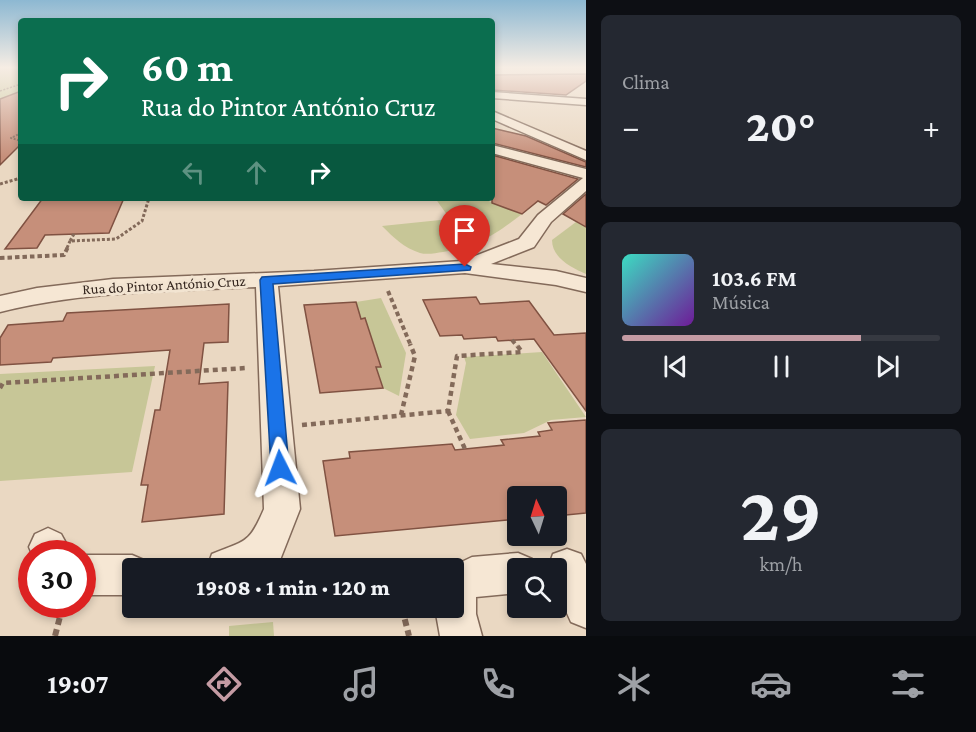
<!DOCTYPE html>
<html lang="pt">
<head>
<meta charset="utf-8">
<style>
	body { margin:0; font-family:"Crimson Pro",serif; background:#242831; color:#f1f3f6; height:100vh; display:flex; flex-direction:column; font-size:22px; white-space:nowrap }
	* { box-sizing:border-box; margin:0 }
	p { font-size:20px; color:#9ea1a6 }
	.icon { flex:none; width:33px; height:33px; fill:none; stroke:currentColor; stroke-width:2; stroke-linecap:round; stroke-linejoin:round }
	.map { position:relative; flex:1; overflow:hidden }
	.sheet { display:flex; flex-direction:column; gap:15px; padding:15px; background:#0d0f14; width:390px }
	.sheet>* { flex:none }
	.hud { position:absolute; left:18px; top:18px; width:477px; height:183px; border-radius:6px; box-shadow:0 3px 9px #0003; background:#0b6e4f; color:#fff; overflow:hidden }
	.needle { width:39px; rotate:356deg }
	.fabs { position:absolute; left:507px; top:486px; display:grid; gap:12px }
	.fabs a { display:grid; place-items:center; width:60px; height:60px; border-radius:6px; background:#171b24; box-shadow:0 3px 9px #0003; font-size:30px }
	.speed { position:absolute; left:18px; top:540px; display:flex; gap:12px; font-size:30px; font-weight:700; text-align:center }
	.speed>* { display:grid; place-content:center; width:78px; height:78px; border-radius:50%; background:#171b24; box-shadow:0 3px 9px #0003; line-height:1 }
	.speed .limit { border:9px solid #d22; background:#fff; color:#111 }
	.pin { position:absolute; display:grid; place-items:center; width:51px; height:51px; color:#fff; margin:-62px -26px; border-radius:50% 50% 50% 0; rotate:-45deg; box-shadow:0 0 6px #0007 }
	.pin .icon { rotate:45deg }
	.me { position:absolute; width:66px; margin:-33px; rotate:357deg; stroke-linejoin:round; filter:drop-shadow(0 0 4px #0008) }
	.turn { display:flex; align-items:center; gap:21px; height:126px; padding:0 24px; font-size:27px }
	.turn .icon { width:78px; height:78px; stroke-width:2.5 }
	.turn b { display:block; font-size:42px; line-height:51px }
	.lanes { display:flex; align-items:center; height:57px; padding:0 24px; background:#0003; justify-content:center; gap:30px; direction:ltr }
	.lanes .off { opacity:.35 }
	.big { font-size:45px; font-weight:800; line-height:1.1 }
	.sheet .card { flex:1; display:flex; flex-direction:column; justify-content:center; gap:9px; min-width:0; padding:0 21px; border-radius:9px; background:#242831 }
	.sheet .dial { align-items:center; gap:0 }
	.dial b { font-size:78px; line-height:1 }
	.song { display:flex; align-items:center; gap:18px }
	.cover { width:72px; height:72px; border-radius:9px; background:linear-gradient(135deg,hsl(170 70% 55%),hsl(280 70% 35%)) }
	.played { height:6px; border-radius:3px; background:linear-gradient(90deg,#c49ba3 75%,#363941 75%) }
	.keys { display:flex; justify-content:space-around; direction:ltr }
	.heat { display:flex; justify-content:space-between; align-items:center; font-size:33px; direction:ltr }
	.trip { position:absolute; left:122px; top:558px; width:342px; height:60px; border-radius:6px; background:#171b24; box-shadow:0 3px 9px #0003; font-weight:800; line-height:60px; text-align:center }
	.menu { display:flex; height:96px; justify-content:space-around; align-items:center; background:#090b0e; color:#9ea1a6 }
	.menu .icon { width:42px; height:42px }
	.menu .current { color:#c49ba3 }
	.menu b { font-size:27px; color:#f1f3f6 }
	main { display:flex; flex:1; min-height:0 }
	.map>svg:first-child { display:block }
</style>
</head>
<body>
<main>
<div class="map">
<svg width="586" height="636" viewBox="0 0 586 636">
	<rect width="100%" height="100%" fill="#ead8c2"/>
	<!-- green -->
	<g fill="#c7c697">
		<polygon points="0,68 21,68 21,93 0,102"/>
		<path d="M435,198H481L522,214C495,235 478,246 443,252C436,253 427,255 420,253C404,248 393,237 382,226L450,219Z"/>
		<path d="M576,222L586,227V274C572,268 552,258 552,240Z"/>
		<polygon points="381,298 406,353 399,396 383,388 356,302"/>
		<polygon points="542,352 586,417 551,420 524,433 470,439 456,415 466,363 464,357"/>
		<polygon points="155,366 132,472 0,481 0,374"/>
		<polygon points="273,622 274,636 229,636 229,626"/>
	</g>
	<!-- building -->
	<g fill="#c68f7a" stroke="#805242" stroke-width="1.5">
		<polygon points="586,74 586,81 566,95 492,90 492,75"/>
		<polygon points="21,91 21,144 0,165 0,99"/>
		<polygon points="492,128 526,136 586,162 586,167 492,143"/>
		<polygon points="492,155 578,179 546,205 538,201 522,214 492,203"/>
		<polygon points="586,194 586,227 563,214"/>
		<polygon points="43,198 124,198 109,233 45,235 37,248 5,249"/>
		<polygon points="476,297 480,304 529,301 554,335 586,333 586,411 534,339 498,341 496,337 464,339 462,335 440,336 423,300"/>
		<polygon points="356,302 361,319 365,318 381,367 376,367 383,388 320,393 304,305"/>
		<polygon points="229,304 228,342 204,343 199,384 228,382 224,514 142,522 148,485 141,485 155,410 160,410 170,350 53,358 51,362 0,365 0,338 8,325 63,321 67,313"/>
		<polygon points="586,420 586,513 556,516 556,496 518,496 518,519 335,536 323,461 350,458 349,452 452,444 455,450 504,445 501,440 540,436 538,432 552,430 548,423"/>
	</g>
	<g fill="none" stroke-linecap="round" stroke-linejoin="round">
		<defs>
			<g id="street">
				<polygon points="492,92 586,99 586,105 492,98"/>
				<polygon points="492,111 586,151 586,160 492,119"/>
				<path d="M492,145L586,169V191L551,222L534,247L491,264L556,271L586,278V292L556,285L465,273L278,286L300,509L280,560L269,568H207L212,554C246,540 249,544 264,509L256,287C170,291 84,291 0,312V296L37,288L113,279L314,271L462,261L519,239L538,215L583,178L492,153Z"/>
				<polygon points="48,528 61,534 72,554 32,554 29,547 35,534"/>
				<polygon points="567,549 581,554 586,564 586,628 571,622 556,589 556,568 548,568 553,554"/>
				<polygon points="518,553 532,559 536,568 518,568 518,593 476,597 476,614 482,636 440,636 435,608 453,608 453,568 449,568 472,557"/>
				<polygon points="82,555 132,555 146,561 149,568 132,568 132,595 82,595"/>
			</g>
		</defs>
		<!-- street casing -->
		<use href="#street" stroke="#836a5a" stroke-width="3"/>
		<!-- path-far5 -->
		<polyline stroke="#836a5a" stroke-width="1.5" stroke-dasharray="2 1.5" stroke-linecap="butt" points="0,91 21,84"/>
		<!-- path-far4 -->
		<polyline stroke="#836a5a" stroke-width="2" stroke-dasharray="2 1.5" stroke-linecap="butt" points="21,133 11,138 21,141"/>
		<!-- path-far3 -->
		<g stroke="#836a5a" stroke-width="3" stroke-dasharray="3 2" stroke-linecap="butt">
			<polyline points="0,184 21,178"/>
			<polyline points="74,234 70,241 116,239 142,221 149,198"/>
			<polyline points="67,248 70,241"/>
		</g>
		<!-- path-far2 -->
		<g stroke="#836a5a" stroke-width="4" stroke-dasharray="4.5 3" stroke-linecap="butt">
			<polyline points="0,258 64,255 68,247"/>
			<polyline points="388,291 411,346"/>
			<polyline points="512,340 517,346"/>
		</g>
		<!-- path-far1 -->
		<g stroke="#836a5a" stroke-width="4.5" stroke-dasharray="5 4" stroke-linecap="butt">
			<polyline points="0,388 3,383 246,368"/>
			<polyline points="448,411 465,449"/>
			<polyline points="401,415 415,356 410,344"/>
			<polyline points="302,425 448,411 457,356 522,352 516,344"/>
		</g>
		<!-- path -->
		<g stroke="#836a5a" stroke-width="6" stroke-dasharray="7 4.5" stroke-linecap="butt">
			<polyline points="402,608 409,636"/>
			<polyline points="55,636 62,609"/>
		</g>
		<!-- street -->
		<use href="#street" fill="#f6e7d4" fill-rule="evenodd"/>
	</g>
	<!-- sky -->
	<linearGradient id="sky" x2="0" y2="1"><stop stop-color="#8db8d2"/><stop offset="0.43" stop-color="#f6ede4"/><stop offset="1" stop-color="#f6ede4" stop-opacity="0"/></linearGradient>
	<rect width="586" height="157" fill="url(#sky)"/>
	<!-- route -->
	<polygon fill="#1a73e8" stroke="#114b97" stroke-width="1.5" points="465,264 471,267 470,270 273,284 289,468 287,474 280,477 273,474 271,468 260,280 262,277"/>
	<g text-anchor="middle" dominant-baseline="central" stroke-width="6" stroke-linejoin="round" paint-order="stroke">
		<!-- street labels -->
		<g font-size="15" fill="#33251e" stroke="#f2e4d1">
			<text transform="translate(164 285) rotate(-3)">Rua do Pintor António Cruz</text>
		</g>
	</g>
</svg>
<div class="fabs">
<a><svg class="needle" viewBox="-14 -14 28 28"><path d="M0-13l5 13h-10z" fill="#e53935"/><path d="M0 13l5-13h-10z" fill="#9ea1a6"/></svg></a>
<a><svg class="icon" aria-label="search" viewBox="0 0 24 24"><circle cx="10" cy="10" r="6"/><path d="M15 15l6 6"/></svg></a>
</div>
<div class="speed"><div class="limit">30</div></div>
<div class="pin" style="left:465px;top:267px;background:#d93025"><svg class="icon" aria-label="arrive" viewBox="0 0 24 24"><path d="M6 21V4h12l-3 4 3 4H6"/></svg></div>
<svg class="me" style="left:280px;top:468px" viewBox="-20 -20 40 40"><path d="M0-17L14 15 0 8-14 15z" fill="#1a73e8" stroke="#fff" stroke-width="4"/></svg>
<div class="trip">19:08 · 1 min · 120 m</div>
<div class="hud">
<div class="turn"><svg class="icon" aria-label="right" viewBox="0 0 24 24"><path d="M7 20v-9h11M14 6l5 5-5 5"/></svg><div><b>60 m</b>Rua do Pintor António Cruz</div></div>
<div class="lanes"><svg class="icon off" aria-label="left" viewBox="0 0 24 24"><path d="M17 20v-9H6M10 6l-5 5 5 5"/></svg><svg class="icon off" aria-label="ahead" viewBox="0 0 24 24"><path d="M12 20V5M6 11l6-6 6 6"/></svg><svg class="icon" aria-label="right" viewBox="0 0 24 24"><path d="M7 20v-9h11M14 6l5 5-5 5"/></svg></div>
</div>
</div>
<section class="sheet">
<div class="card"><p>Clima</p>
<div class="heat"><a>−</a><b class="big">20°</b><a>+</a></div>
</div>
<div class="card">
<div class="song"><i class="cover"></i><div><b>103.6 FM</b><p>Música</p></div></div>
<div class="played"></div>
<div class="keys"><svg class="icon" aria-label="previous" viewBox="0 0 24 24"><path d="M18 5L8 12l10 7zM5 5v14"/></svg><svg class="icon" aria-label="pause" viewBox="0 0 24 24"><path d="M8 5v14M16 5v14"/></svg><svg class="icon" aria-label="next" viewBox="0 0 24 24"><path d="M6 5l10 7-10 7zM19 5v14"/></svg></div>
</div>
<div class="card dial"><b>29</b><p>km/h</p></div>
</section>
</main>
<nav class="menu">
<b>19:07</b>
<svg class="icon current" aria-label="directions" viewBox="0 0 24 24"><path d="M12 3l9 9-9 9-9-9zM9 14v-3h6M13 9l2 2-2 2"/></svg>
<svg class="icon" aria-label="music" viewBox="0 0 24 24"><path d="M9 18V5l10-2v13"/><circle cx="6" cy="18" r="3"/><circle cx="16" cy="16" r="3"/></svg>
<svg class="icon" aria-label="phone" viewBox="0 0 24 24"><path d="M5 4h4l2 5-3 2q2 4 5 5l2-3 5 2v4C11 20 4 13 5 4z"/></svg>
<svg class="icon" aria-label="climate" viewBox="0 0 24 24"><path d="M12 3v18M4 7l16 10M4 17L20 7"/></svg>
<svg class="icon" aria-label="car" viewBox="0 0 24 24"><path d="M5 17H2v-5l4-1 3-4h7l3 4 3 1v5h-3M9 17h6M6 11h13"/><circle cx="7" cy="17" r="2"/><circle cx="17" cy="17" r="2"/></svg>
<svg class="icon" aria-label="filters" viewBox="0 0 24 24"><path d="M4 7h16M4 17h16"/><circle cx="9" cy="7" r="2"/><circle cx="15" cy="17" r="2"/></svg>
</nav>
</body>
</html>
